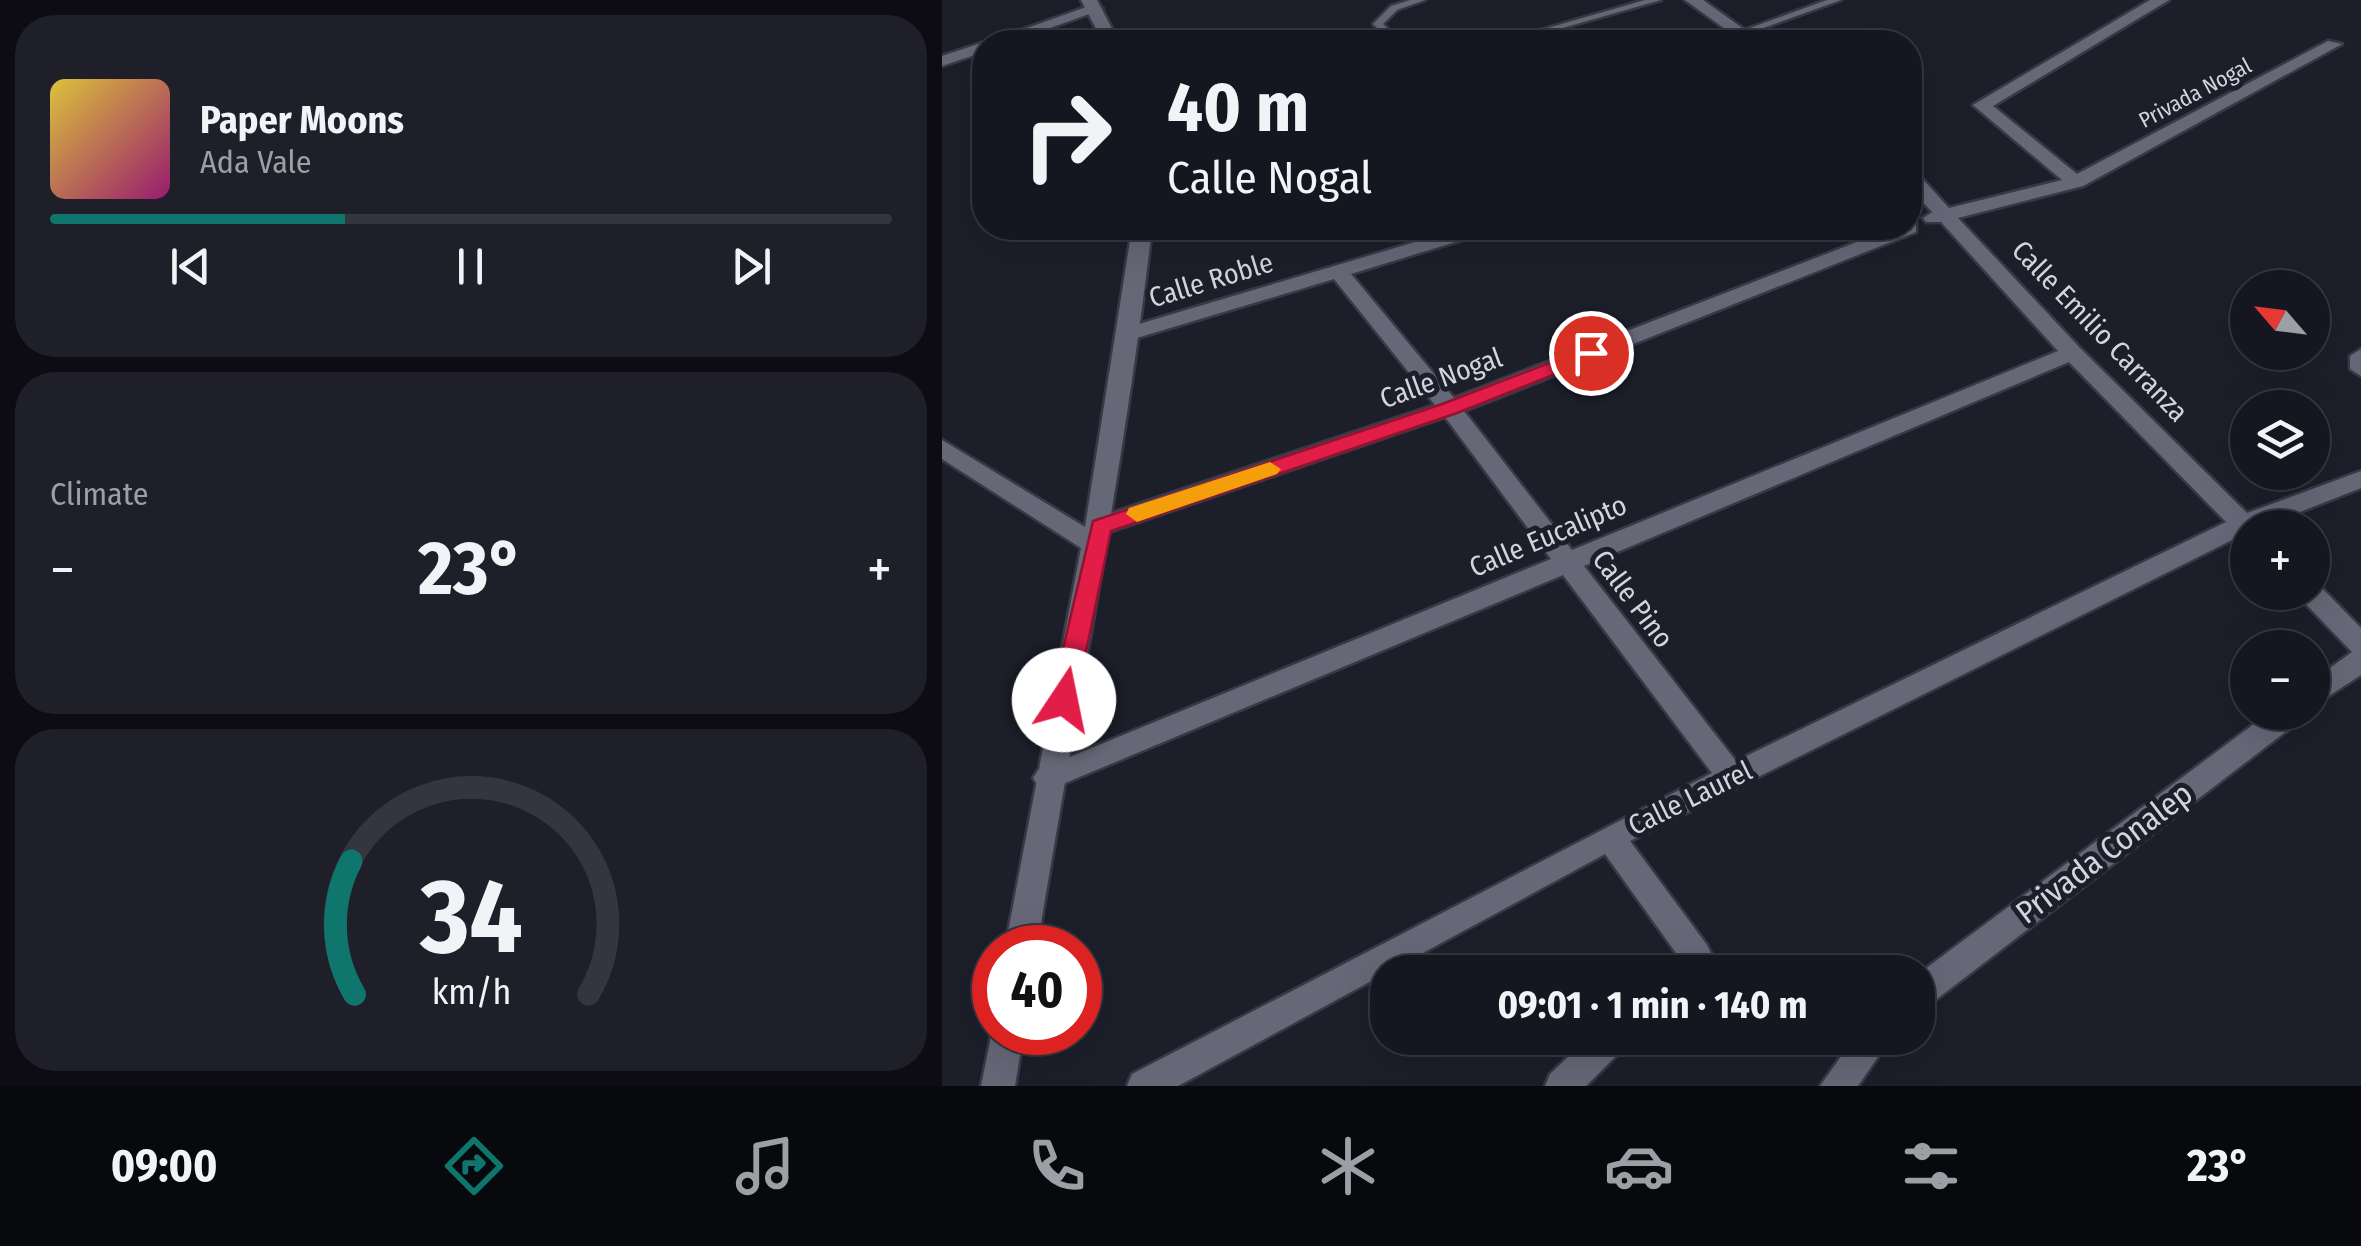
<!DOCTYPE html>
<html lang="en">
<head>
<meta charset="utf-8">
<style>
	body { margin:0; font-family:"Fira Sans Condensed",sans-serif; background:#1e1f29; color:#f1f3f6; height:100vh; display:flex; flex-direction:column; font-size:38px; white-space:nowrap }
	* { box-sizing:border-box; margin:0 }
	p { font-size:32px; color:#9d9fa5 }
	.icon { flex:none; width:55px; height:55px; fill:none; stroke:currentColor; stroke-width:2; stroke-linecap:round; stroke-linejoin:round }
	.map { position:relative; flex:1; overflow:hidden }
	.drawer { display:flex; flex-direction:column; gap:15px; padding:15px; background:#0c0c12; width:942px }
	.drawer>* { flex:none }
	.banner { position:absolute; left:30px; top:30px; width:950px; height:210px; border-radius:40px; box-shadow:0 10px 40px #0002,0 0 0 2px #34353e; background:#151620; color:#f1f3f6; overflow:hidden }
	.needle { width:65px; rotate:298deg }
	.buttons { position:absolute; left:1288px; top:270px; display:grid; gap:20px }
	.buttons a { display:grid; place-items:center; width:100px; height:100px; border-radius:50%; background:#151620; box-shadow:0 10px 40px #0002,0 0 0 2px #34353e; font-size:50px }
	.speed { position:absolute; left:30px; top:925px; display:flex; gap:20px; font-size:50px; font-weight:700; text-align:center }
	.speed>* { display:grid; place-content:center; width:130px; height:130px; border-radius:50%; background:#151620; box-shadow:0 10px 40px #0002,0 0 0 2px #34353e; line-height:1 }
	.speed .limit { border:15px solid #d22; background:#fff; color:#111 }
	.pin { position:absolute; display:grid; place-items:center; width:85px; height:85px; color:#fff; margin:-42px; border:5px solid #fff; border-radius:50%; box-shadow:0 2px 10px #0007 }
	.me { position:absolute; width:110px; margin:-55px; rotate:11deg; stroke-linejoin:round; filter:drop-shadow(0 0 8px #0008) }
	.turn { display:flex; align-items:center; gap:35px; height:210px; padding:0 30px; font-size:45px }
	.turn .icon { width:130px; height:130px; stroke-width:2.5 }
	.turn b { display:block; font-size:70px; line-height:85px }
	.big { font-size:75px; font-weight:700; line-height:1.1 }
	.drawer .widget { flex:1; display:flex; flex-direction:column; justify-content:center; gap:15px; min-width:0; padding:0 35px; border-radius:40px; background:#1e1f29 }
	.drawer .dial { align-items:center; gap:0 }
	.dial svg { height:260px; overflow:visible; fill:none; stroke:#34353e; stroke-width:7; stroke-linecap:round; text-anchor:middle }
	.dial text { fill:#f1f3f6; stroke:none }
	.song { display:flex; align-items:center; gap:30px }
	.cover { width:120px; height:120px; border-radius:15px; background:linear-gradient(135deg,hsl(50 70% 55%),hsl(320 70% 35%)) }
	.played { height:10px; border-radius:5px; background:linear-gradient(90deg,#0f766e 35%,#34353e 35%) }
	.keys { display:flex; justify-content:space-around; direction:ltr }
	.heat { display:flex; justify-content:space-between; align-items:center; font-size:55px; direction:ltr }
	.trip { position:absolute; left:428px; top:955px; width:565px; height:100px; border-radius:40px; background:#151620; box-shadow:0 10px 40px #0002,0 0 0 2px #34353e; font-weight:700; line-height:100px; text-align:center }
	.tabs { display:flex; height:160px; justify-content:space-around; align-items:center; background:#08090d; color:#9d9fa5 }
	.tabs .icon { width:70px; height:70px }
	.tabs .active { color:#0f766e }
	.tabs b { font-size:45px; color:#f1f3f6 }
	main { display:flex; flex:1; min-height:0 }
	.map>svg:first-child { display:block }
</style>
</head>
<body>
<main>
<section class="drawer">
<div class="widget">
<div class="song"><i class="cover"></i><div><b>Paper Moons</b><p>Ada Vale</p></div></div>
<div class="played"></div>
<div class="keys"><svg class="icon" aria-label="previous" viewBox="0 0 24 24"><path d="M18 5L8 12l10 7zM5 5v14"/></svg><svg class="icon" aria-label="pause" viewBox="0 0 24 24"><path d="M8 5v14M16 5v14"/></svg><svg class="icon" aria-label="next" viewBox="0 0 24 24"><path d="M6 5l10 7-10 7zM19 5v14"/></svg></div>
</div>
<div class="widget"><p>Climate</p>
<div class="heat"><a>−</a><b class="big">23°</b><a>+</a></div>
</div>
<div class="widget dial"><svg viewBox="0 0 100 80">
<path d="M14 69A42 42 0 1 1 86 69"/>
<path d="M14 69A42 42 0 0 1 13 28" stroke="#0f766e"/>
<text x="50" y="56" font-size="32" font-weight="700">34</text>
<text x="50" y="72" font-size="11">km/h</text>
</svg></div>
</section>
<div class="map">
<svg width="1419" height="1086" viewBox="0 0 1419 1086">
	<rect width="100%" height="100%" fill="#1c1e2a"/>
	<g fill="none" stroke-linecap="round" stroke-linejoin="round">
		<defs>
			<g id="lane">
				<polygon points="468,0 483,0 455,10 441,24 459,42 449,42 431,24 449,6"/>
				<polygon points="703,0 719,0 571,42 557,42"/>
				<polygon points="885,0 899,0 802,35 794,33"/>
			</g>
			<g id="street">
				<polygon points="743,0 761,0 820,42 796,39 755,42 786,31"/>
				<path d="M1208,0H1227L1051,106L1135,174L1386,41L1400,44L1141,186L1016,218L1138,348L1305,513L1419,471V488L1317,528H1305V537L1300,535L688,841L765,945L770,955L757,972H719L734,953L663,854L236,1086H185L190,1074L770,773L621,575L116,786L106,790L96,786L91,778L96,770L609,559L503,417L167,532H149L146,526L149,520L493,405L392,279L188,340L180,339L177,334L180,329L520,228H548L546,232L409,274L512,398L951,228L974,224V232L522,411L630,550L1116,351L999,222H984L981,218L990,212L968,188V172L975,173L1007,208L1120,180L1031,105ZM1127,362L1284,522L794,761L642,566Z"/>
				<polygon points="147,6 161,9 69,42 46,42"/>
				<polygon points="42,42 42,52 0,66 0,56"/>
				<polygon points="1419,349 1419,376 1408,369 1408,356"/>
				<polygon points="1370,583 1377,585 1419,628 1419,675 1370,707 1370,681 1410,652 1359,599 1355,592 1370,592"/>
				<polygon points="1328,712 1363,712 1359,720 987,1005 975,1009 975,975"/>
				<polygon points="646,1038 686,1038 681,1049 644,1086 603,1086 608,1074"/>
				<polygon points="912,1038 949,1038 916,1086 878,1086"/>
			</g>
			<g id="secondary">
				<polygon points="139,0 155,0 177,42 161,42"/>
				<path d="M190,228H210C182,470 134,707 95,948H63L139,548L0,459V440L143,527Z"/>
				<polygon points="52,1022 52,1032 82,1032 73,1086 39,1086"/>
			</g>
		</defs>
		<!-- lane casing -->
		<use href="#lane" stroke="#383944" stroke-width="5"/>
		<!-- street casing -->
		<use href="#street" stroke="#383944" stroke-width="5"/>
		<!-- secondary casing -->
		<use href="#secondary" stroke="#383944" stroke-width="5"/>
		<!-- lane -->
		<use href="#lane" fill="#666878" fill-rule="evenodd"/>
		<!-- street -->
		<use href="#street" fill="#666878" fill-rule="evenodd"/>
		<!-- secondary -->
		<use href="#secondary" fill="#666878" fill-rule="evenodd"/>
	</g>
	<!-- route -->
	<polygon fill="#e11d48" stroke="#92132f" stroke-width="2.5" points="649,347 659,353 656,357 515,413 169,531 134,700 131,707 113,707 109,700 151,521 500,404"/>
	<!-- slow -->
	<polygon fill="#f59e0b" points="328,462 339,469 335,474 195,522 184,514 187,508"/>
	<g text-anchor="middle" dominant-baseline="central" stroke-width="10" stroke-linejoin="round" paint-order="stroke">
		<!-- far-street labels -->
		<g font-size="22" fill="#d3d5de" stroke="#1c1e2a">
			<text transform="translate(1253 93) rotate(-28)">Privada Nogal</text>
		</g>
		<!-- street labels -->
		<g font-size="28" fill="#d3d5de" stroke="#1c1e2a">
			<text transform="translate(269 280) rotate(-17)">Calle Roble</text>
			<text transform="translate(1158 331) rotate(46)">Calle Emilio Carranza</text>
			<text transform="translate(499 378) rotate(-20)">Calle Nogal</text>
			<text transform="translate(606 536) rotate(-23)">Calle Eucalipto</text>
			<text transform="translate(691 599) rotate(53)">Calle Pino</text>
			<text transform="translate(748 798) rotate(-26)">Calle Laurel</text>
		</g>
		<!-- near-street labels -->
		<g font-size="32" fill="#d3d5de" stroke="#1c1e2a">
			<text transform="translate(1162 853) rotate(-37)">Privada Conalep</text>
		</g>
	</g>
</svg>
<div class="buttons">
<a><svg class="needle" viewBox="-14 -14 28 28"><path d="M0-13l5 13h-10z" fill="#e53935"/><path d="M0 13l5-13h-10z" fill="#9d9fa5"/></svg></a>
<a><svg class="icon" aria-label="layers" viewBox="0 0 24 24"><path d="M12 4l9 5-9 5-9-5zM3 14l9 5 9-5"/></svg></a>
<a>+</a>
<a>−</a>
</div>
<div class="speed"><div class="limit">40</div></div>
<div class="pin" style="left:649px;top:353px;background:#d93025"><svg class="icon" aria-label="arrive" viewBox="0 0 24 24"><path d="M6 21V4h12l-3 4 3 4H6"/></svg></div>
<svg class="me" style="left:122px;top:700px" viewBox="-20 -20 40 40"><circle r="19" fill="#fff"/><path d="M0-13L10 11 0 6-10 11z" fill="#e11d48"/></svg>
<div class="trip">09:01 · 1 min · 140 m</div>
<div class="banner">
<div class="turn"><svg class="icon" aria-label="right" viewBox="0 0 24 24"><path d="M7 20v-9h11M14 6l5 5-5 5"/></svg><div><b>40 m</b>Calle Nogal</div></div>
</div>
</div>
</main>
<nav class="tabs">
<b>09:00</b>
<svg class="icon active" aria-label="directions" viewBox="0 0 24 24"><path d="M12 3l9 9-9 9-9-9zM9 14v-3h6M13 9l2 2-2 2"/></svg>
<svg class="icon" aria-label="music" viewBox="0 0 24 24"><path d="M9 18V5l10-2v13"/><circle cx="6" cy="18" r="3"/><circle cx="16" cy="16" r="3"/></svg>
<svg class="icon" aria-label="phone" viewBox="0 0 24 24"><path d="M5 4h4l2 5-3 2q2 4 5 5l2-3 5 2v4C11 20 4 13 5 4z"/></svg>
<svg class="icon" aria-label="climate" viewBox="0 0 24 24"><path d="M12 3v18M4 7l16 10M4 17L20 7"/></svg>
<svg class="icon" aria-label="car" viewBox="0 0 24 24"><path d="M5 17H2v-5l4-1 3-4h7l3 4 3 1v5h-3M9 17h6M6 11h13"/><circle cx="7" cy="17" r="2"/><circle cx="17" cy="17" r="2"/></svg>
<svg class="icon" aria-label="filters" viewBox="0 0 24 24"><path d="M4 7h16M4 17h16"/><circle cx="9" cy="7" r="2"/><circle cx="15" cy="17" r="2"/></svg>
<b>23°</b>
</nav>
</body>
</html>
